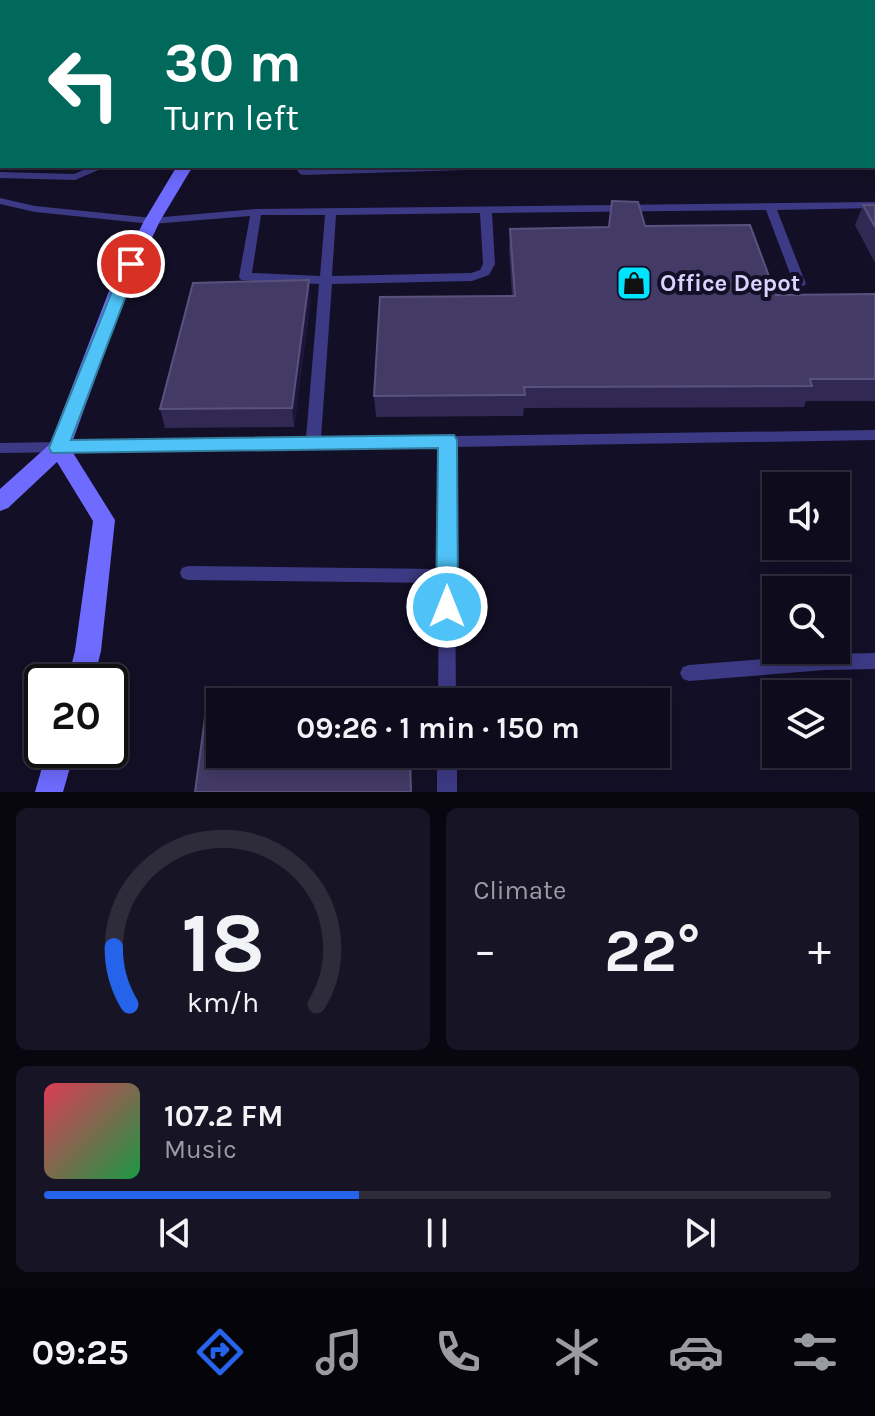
<!DOCTYPE html>
<html lang="en">
<head>
<meta charset="utf-8">
<style>
	body { margin:0; font-family:Karla,sans-serif; background:#171425; color:#f1f3f6; height:100vh; display:flex; flex-direction:column; font-size:30px; white-space:nowrap }
	* { box-sizing:border-box; margin:0 }
	p { font-size:26px; color:#9b9ba3 }
	.icon { flex:none; width:44px; height:44px; fill:none; stroke:currentColor; stroke-width:2; stroke-linecap:round; stroke-linejoin:round }
	.map { position:relative; height:792px; overflow:hidden }
	.panel { display:flex; flex-direction:column; gap:16px; padding:16px; background:#08060f; flex:1 }
	.panel>* { flex:none }
	.top-card { position:absolute; left:0px; top:0px; width:876px; height:168px; box-shadow:0 4px 20px #0003,0 0 0 2px #2e2b3b; background:#00695c; color:#fff; overflow:hidden }
	.controls { position:absolute; left:762px; top:472px; display:grid; gap:16px }
	.controls a { display:grid; place-items:center; width:88px; height:88px; border-radius:0px; background:#0e0b1c; box-shadow:0 4px 20px #0003,0 0 0 2px #2e2b3b; font-size:40px }
	.speed { position:absolute; left:24px; top:664px; display:flex; gap:16px; font-size:40px; font-weight:700; text-align:center }
	.speed>* { display:grid; place-content:center; width:104px; height:104px; border-radius:50%; background:#0e0b1c; box-shadow:0 4px 20px #0003,0 0 0 2px #2e2b3b; line-height:1 }
	.speed .limit { border:4px solid #111; border-radius:12px; background:#fff; color:#111 }
	.pin { position:absolute; display:grid; place-items:center; width:68px; height:68px; color:#fff; margin:-34px; border:4px solid #fff; border-radius:50%; box-shadow:0 2px 8px #0007 }
	.me { position:absolute; width:88px; margin:-44px; rotate:0deg; stroke-linejoin:round; filter:drop-shadow(0 0 6px #0008) }
	.turn { display:flex; align-items:center; gap:28px; height:168px; padding:0 32px; font-size:36px }
	.turn .icon { width:104px; height:104px; stroke-width:2.5 }
	.turn b { display:block; font-size:56px; line-height:68px }
	.big { font-size:60px; font-weight:700; line-height:1.1 }
	.panel .widget { flex:1; display:flex; flex-direction:column; justify-content:center; gap:12px; min-width:0; padding:0 28px; border-radius:12px; background:#171425 }
	.panel .dial { align-items:center; gap:0 }
	.dial svg { height:208px; overflow:visible; fill:none; stroke:#2e2b3b; stroke-width:7; stroke-linecap:round; text-anchor:middle }
	.dial text { fill:#f1f3f6; stroke:none }
	.song { display:flex; align-items:center; gap:24px }
	.cover { width:96px; height:96px; border-radius:12px; background:linear-gradient(135deg,hsl(350 70% 55%),hsl(140 70% 35%)) }
	.played { height:8px; border-radius:4px; background:linear-gradient(90deg,#2563eb 40%,#2e2b3b 40%) }
	.keys { display:flex; justify-content:space-around; direction:ltr }
	.heat { display:flex; justify-content:space-between; align-items:center; font-size:44px; direction:ltr }
	.panel .tiles { flex:1; display:grid; gap:16px; grid-template-columns:1fr 1fr }
	.widget:last-child { grid-column:span 2 }
	.trip { position:absolute; left:206px; top:688px; width:464px; height:80px; border-radius:0px; background:#0e0b1c; box-shadow:0 4px 20px #0003,0 0 0 2px #2e2b3b; font-weight:700; line-height:80px; text-align:center }
	.tabs { display:flex; height:128px; justify-content:space-around; align-items:center; background:#06040b; color:#9b9ba3 }
	.tabs .icon { width:56px; height:56px }
	.tabs .current { color:#2563eb }
	.tabs b { font-size:36px; color:#f1f3f6 }
	.map>svg:first-child { display:block }
</style>
</head>
<body>
<div class="map">
<svg width="875" height="792" viewBox="0 0 875 792">
	<rect width="100%" height="100%" fill="#130f26"/>
	<g fill="none" stroke-linecap="round" stroke-linejoin="round">
		<!-- service -->
		<g fill="#3d3a85" fill-rule="evenodd">
			<polygon points="276,0 303,0 305,2 278,2"/>
			<rect x="0" y="55" width="2" height="6"/>
			<rect x="0" y="93" width="2" height="6"/>
			<rect x="874" y="93" width="1" height="6"/>
			<polygon points="93,166 108,166 75,180 0,178 0,172 74,174"/>
			<polygon points="294,166 305,166 307,169 502,166 497,169 304,175 300,174"/>
			<path d="M0,198L35,206L152,218L256,209L875,202V208L777,210L806,284L800,288L794,284L766,210L492,213L495,264L489,275L472,281L332,284L321,438L875,430V440L454,447L456,702H438L439,583L188,580L182,578L180,573L182,568L188,566L439,569L440,447L0,453V443L306,438L319,284L241,280L239,277L250,216L152,224L35,212L0,204ZM480,213L483,264L480,270L471,273L332,276L336,215ZM261,215H325L320,276L252,273Z"/>
			<polygon points="875,653 875,669 825,670 689,681 683,679 680,673 683,667 689,665 825,654"/>
			<rect x="437" y="754" width="20" height="38"/>
		</g>
		<!-- secondary -->
		<g fill="#6f6bff" fill-rule="evenodd">
			<polygon points="318,0 331,0 317,2"/>
			<polygon points="177,166 193,166 160,221 129,286 70,448 115,520 101,651 93,682 67,682 75,651 93,521 57,462 8,508 0,511 0,489 50,444 111,286 144,221"/>
			<polygon points="47,750 75,750 63,792 35,792"/>
		</g>
	</g>
	<!-- wall -->
	<g fill="#312854">
		<polygon points="2,113 2,159 0,159 0,116"/>
		<polygon points="612,201 645,226 776,295 875,294 875,401 806,401 804,407 524,408 523,416 376,417 374,396 512,296 509,250 510,229 608,227"/>
		<polygon points="863,205 875,205 875,263 855,225"/>
		<polygon points="311,298 294,427 165,428 160,409"/>
	</g>
	<!-- shaded-wall -->
	<g fill="#1d163a">
		<polygon points="5,0 24,0 23,2 4,2"/>
		<polygon points="128,0 143,0 142,2 127,2"/>
		<polygon points="2,4 2,30 0,33 0,7"/>
		<polygon points="309,280 311,298 294,427 292,408"/>
	</g>
	<!-- building -->
	<g fill="#433a66" stroke="#5a527e" stroke-width="2">
		<polygon points="92,0 128,0 127,2 91,2"/>
		<polygon points="580,0 875,0 875,64 874,2 578,2"/>
		<polygon points="2,113 2,142 0,142 0,116"/>
		<polygon points="612,201 638,202 645,226 750,225 776,295 875,294 875,379 810,379 812,386 524,387 525,395 374,396 380,297 515,296 510,229 609,227"/>
		<polygon points="863,205 875,205 875,227"/>
		<polygon points="309,280 292,408 160,409 193,283"/>
		<polygon points="206,710 220,710 220,754 410,754 411,792 195,792"/>
	</g>
	<!-- route -->
	<polygon fill="#4fc3f7" stroke="#337fa1" stroke-width="2" points="131,259 138,264 71,440 454,435 457,440 458,607 455,614 447,617 440,614 436,607 438,448 52,453 49,448 123,264"/>
	<!-- icons -->
	<defs>
		<symbol id="shop-square" viewBox="-11 -11 22 22"><rect x="-9" y="-9" width="18" height="18" rx="4" fill="#00e5ff" stroke="#130f26"/><path d="M-5-2.5h2.3a2.7 3.5 0 0 1 5.4 0H5L5.5 6h-11ZM-1.5-2.5h3a1.5 2.3 0 0 0-3 0Z" fill="#111"/></symbol>
	</defs>
	<g fill-rule="evenodd">
		<use href="#shop-square" x="614" y="263" width="40" height="40"/>
	</g>
	<g text-anchor="middle" dominant-baseline="central" stroke-width="8" stroke-linejoin="round" paint-order="stroke">
		<!-- poi labels -->
		<g font-size="24" font-weight="bold" fill="#d9d4ff" stroke="#130f26" text-anchor="start">
			<text x="660" y="283">Office Depot</text>
		</g>
	</g>
</svg>
<div class="controls">
<a><svg class="icon" aria-label="sound" viewBox="0 0 24 24"><path d="M4 9h4l5-4v14l-5-4H4zM17 9q2 3 0 6"/></svg></a>
<a><svg class="icon" aria-label="search" viewBox="0 0 24 24"><circle cx="10" cy="10" r="6"/><path d="M15 15l6 6"/></svg></a>
<a><svg class="icon" aria-label="layers" viewBox="0 0 24 24"><path d="M12 4l9 5-9 5-9-5zM3 14l9 5 9-5"/></svg></a>
</div>
<div class="speed"><div class="limit">20</div></div>
<div class="pin" style="left:131px;top:264px;background:#d93025"><svg class="icon" aria-label="arrive" viewBox="0 0 24 24"><path d="M6 21V4h12l-3 4 3 4H6"/></svg></div>
<svg class="me" style="left:447px;top:607px" viewBox="-20 -20 40 40"><circle r="17" fill="#4fc3f7" stroke="#fff" stroke-width="3"/><path d="M0-11L8 9 0 5-8 9z" fill="#fff"/></svg>
<div class="trip">09:26 · 1 min · 150 m</div>
<div class="top-card">
<div class="turn"><svg class="icon" aria-label="left" viewBox="0 0 24 24"><path d="M17 20v-9H6M10 6l-5 5 5 5"/></svg><div><b>30 m</b>Turn left</div></div>
</div>
</div>
<section class="panel">
<div class="tiles">
<div class="widget dial"><svg viewBox="0 0 100 80">
<path d="M14 69A42 42 0 1 1 86 69"/>
<path d="M14 69A42 42 0 0 1 8 47" stroke="#2563eb"/>
<text x="50" y="56" font-size="32" font-weight="700">18</text>
<text x="50" y="72" font-size="11">km/h</text>
</svg></div>
<div class="widget"><p>Climate</p>
<div class="heat"><a>−</a><b class="big">22°</b><a>+</a></div>
</div>
<div class="widget">
<div class="song"><i class="cover"></i><div><b>107.2 FM</b><p>Music</p></div></div>
<div class="played"></div>
<div class="keys"><svg class="icon" aria-label="previous" viewBox="0 0 24 24"><path d="M18 5L8 12l10 7zM5 5v14"/></svg><svg class="icon" aria-label="pause" viewBox="0 0 24 24"><path d="M8 5v14M16 5v14"/></svg><svg class="icon" aria-label="next" viewBox="0 0 24 24"><path d="M6 5l10 7-10 7zM19 5v14"/></svg></div>
</div>
</div>
</section>
<nav class="tabs">
<b>09:25</b>
<svg class="icon current" aria-label="directions" viewBox="0 0 24 24"><path d="M12 3l9 9-9 9-9-9zM9 14v-3h6M13 9l2 2-2 2"/></svg>
<svg class="icon" aria-label="music" viewBox="0 0 24 24"><path d="M9 18V5l10-2v13"/><circle cx="6" cy="18" r="3"/><circle cx="16" cy="16" r="3"/></svg>
<svg class="icon" aria-label="phone" viewBox="0 0 24 24"><path d="M5 4h4l2 5-3 2q2 4 5 5l2-3 5 2v4C11 20 4 13 5 4z"/></svg>
<svg class="icon" aria-label="climate" viewBox="0 0 24 24"><path d="M12 3v18M4 7l16 10M4 17L20 7"/></svg>
<svg class="icon" aria-label="car" viewBox="0 0 24 24"><path d="M5 17H2v-5l4-1 3-4h7l3 4 3 1v5h-3M9 17h6M6 11h13"/><circle cx="7" cy="17" r="2"/><circle cx="17" cy="17" r="2"/></svg>
<svg class="icon" aria-label="filters" viewBox="0 0 24 24"><path d="M4 7h16M4 17h16"/><circle cx="9" cy="7" r="2"/><circle cx="15" cy="17" r="2"/></svg>
</nav>
</body>
</html>
